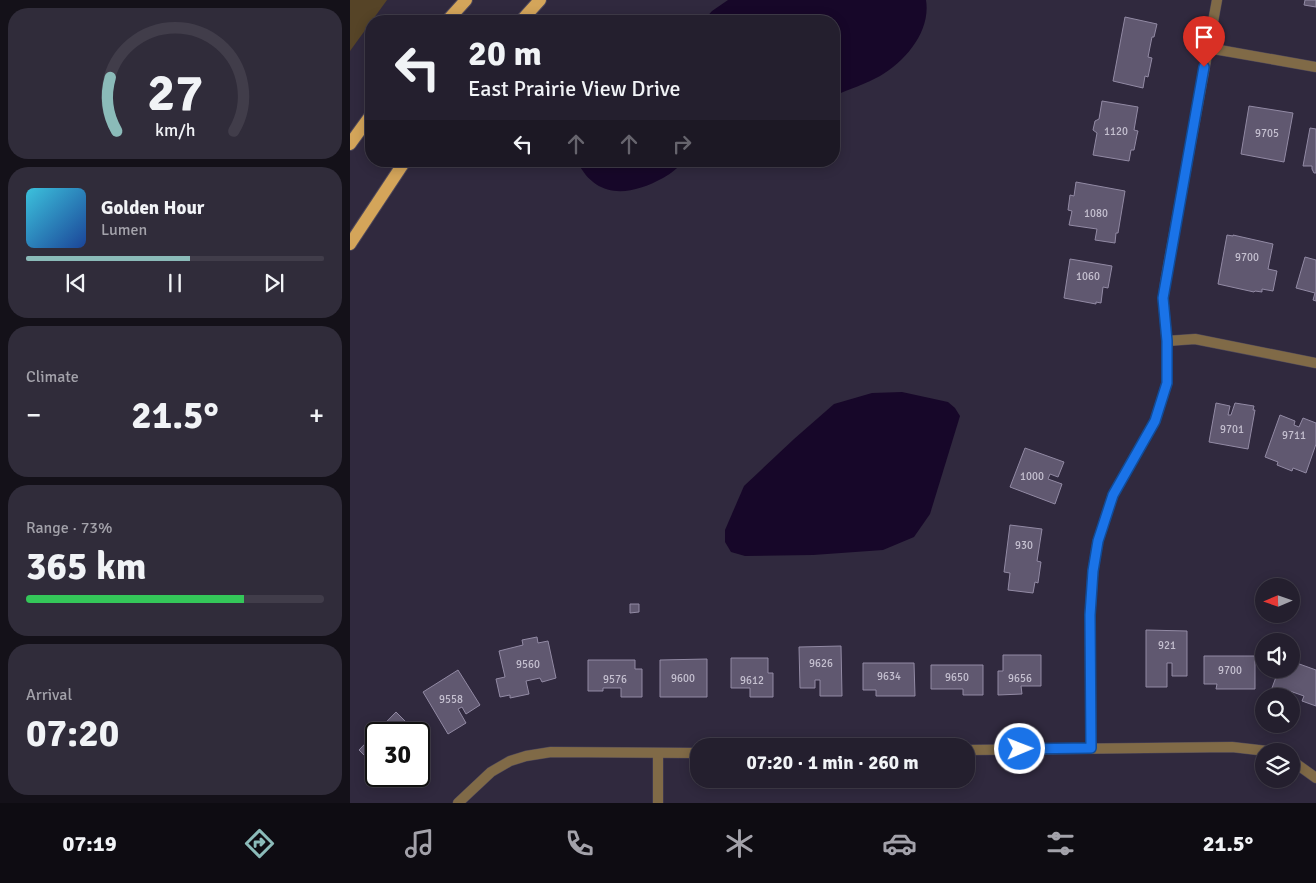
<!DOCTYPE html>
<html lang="en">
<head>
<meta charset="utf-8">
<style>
	body { margin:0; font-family:Signika,sans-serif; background:#302c3a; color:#f1f3f6; height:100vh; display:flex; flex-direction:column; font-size:19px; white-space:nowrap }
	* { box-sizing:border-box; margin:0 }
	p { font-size:16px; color:#a3a2aa }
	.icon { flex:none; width:28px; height:28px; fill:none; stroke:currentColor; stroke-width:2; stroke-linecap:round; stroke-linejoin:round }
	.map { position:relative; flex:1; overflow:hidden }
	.drawer { display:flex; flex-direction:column; gap:8px; padding:8px; background:#141119; width:350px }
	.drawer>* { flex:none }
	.top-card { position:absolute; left:15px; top:15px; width:475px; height:152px; border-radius:20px; box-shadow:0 2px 12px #0003,0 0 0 1px #413d4a; background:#241f2e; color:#f1f3f6; overflow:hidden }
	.needle { width:32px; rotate:268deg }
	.controls { position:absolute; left:905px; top:578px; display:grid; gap:10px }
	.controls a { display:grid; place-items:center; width:45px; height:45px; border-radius:50%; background:#241f2e; box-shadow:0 2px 12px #0003,0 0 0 1px #413d4a; font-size:25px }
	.speed { position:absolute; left:15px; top:722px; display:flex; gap:10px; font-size:25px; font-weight:700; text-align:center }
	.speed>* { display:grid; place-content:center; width:65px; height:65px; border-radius:50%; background:#241f2e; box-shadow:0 2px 12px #0003,0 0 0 1px #413d4a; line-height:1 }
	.speed .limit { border:2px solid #111; border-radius:8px; background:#fff; color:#111 }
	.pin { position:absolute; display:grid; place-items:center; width:42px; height:42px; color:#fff; margin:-51px -21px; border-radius:50% 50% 50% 0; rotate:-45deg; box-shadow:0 0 5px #0007 }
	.pin .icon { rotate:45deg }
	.me { position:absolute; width:55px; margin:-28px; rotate:89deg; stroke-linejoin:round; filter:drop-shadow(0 0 4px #0008) }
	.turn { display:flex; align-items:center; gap:18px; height:105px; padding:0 20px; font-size:22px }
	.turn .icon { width:65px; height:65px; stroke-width:2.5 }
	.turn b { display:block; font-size:35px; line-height:42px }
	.lanes { display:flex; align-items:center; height:48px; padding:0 20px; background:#0003; justify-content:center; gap:25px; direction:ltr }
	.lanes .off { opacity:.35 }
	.big { font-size:38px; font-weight:800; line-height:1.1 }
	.drawer .card { flex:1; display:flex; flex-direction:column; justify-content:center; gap:8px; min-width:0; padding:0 18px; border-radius:20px; background:#302c3a }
	.drawer .dial { align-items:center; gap:0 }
	.dial svg { height:130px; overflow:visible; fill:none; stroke:#413d4a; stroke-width:7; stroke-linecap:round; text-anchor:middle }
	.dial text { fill:#f1f3f6; stroke:none }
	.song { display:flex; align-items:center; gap:15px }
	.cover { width:60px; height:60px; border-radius:8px; background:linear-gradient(135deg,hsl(190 70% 55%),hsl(220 70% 35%)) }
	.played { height:5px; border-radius:2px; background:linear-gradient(90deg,#8bbbb9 55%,#413d4a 55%) }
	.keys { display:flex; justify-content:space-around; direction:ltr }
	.heat { display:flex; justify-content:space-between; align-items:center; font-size:28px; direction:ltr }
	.charge { height:8px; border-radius:4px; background:linear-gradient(90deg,#34c759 73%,#413d4a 0) }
	.trip { position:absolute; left:340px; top:738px; width:285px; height:50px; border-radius:20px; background:#241f2e; box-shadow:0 2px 12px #0003,0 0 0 1px #413d4a; font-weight:800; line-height:50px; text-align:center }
	.tab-bar { display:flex; height:80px; justify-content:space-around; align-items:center; background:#0e0c12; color:#a3a2aa }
	.tab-bar .icon { width:35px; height:35px }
	.tab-bar .on { color:#8bbbb9 }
	.tab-bar b { font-size:22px; color:#f1f3f6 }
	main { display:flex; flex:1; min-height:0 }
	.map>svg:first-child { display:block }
</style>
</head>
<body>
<main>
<section class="drawer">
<div class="card dial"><svg viewBox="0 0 100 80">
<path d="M14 69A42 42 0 1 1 86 69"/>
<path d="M14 69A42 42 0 0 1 10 36" stroke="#8bbbb9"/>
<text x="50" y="56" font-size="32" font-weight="700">27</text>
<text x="50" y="72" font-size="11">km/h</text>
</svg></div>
<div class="card">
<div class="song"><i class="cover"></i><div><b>Golden Hour</b><p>Lumen</p></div></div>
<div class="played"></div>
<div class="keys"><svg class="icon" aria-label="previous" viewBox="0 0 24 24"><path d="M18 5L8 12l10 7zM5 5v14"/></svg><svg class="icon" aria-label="pause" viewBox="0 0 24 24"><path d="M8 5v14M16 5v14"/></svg><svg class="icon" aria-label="next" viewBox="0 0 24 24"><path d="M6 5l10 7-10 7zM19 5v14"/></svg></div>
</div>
<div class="card"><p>Climate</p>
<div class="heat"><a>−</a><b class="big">21.5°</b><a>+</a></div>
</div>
<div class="card"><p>Range · 73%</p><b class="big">365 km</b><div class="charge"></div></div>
<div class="card"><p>Arrival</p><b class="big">07:20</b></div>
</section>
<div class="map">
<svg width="966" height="803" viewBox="0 0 966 803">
	<rect width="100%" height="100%" fill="#30293e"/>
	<!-- green -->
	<polygon fill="#564427" points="0,0 37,0 0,51"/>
	<!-- water -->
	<g fill="#170729">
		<path d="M378,0H576C581,31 556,61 530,76C516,84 499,89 484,96V21H353L362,11Z"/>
		<path d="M227,161H335C328,167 321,174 313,178C280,196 246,200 227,161Z"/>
		<polygon points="552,392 598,402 605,408 610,416 580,514 564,537 533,550 463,555 395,556 381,552 375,542 375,530 394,486 444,439 484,404 522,393"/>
	</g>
	<!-- building -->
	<g fill="#605870" stroke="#928aa4">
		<polygon points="955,0 966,0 966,7 954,5"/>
		<polygon points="775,17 807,24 804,37 802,37 798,57 802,58 798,77 795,76 793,88 763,81"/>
		<polygon points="752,101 788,107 784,130 788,131 787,135 784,150 781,150 779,161 743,155 747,133 743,130 745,121 749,119"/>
		<polygon points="899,106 943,113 934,162 891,154"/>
		<polygon points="960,128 966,129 966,173 964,173 962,169 962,166 953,166"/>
		<polygon points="726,182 775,191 768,233 766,233 765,243 745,240 747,229 719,225 722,211 718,210 720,195 724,196"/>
		<polygon points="877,235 883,236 883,235 923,244 918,269 927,271 923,291 912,289 912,292 905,291 904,292 868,284"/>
		<polygon points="955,257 966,260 966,301 963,300 965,293 946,288"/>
		<polygon points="720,259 762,266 758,288 753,287 751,303 746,302 746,304 714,298"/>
		<polygon points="866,403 880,406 878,415 881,415 885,403 904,406 903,410 905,410 898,449 859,442"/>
		<polygon points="930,415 945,421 944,425 949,427 953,418 966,423 966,444 956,473 943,468 942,471 927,465 928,462 915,457"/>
		<polygon points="675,448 714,462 708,477 700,474 698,479 712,484 705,504 660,487"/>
		<polygon points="660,525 692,529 687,561 691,562 688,583 685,582 683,593 658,590 660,573 654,572"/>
		<polygon points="280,604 289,604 289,612 280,613"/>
		<polygon points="796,630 837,631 837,676 822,676 822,663 817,663 817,687 796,687"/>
		<polygon points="187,637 188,643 198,641 206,678 192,682 190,678 176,681 179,694 160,698 160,695 150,697 146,679 155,677 149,651 173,645 172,640"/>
		<polygon points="491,646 492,696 470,696 470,680 465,680 465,688 450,688 449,647"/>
		<polygon points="653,655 691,655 691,686 671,686 672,694 648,695 648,671 653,671"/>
		<polygon points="854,656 905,656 905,689 866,689 867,684 854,684"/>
		<polygon points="381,658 418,658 418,673 423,673 423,697 400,697 400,688 381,688"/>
		<polygon points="357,659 357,697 310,697 310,660"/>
		<polygon points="238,660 285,660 285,669 292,669 292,697 271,697 271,688 253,688 253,691 238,691"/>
		<polygon points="941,661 966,670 966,706 952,701 954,696 937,690 936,693 922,688 929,669 941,669"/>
		<polygon points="513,663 564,663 565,696 526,696 526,690 513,690"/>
		<polygon points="581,665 633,665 633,695 613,695 613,689 581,689"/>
		<polygon points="108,670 130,705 116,714 112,707 108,709 116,723 98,734 73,692"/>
		<polygon points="46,712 68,734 26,734 26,767 9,750"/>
	</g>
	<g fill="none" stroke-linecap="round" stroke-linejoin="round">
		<defs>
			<g id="street">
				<polyline points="858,48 966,67"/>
				<polyline points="817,341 845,339 966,363"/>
				<polyline points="741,748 740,615 743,571 748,541 763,495 805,421 817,383 817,341 813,298 816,278 867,0"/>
				<polyline points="616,750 882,747 917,751"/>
				<polyline points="308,754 308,803"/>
				<polyline points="941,760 966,778"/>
				<polyline points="108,803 141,772 160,761 176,756 201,752 349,753"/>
			</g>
			<g id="primary">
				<polyline points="97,21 116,0"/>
				<polyline points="171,21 190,0"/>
				<polyline points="0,144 21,115"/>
				<polyline points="0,244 55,161"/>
			</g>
		</defs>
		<!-- street casing -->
		<use href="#street" stroke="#4d475a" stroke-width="11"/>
		<!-- primary casing -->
		<use href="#primary" stroke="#4d475a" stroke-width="14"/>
		<!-- street -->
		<use href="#street" stroke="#806a47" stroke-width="10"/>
		<!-- primary -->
		<use href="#primary" stroke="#d4a55a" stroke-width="12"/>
	</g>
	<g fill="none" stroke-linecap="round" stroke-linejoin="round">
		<defs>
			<polyline id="route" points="670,749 741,748 740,615 743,571 748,541 763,495 805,421 817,383 817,341 813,298 854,67"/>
		</defs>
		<!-- route casing -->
		<use href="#route" stroke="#114b97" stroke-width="12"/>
		<!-- route -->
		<use href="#route" stroke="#1a73e8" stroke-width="9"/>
	</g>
	<g text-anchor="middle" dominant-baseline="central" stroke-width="5" stroke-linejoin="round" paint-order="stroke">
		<!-- number labels -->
		<g font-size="11" fill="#c5c0d0">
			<text x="766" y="131">1120</text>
			<text x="917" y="133">9705</text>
			<text x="746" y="213">1080</text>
			<text x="897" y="257">9700</text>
			<text x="738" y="276">1060</text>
			<text x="882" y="429">9701</text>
			<text x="944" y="435">9711</text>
			<text x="682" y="476">1000</text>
			<text x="674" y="545">930</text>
			<text x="817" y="645">921</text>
			<text x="471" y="663">9626</text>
			<text x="178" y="664">9560</text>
			<text x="880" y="670">9700</text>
			<text x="539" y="676">9634</text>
			<text x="607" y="677">9650</text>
			<text x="333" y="678">9600</text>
			<text x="670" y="678">9656</text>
			<text x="265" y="679">9576</text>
			<text x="402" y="680">9612</text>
			<text x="101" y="699">9558</text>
		</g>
	</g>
</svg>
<div class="controls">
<a><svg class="needle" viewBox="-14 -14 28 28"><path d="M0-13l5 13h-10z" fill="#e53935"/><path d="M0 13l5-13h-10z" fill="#a3a2aa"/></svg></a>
<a><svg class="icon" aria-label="sound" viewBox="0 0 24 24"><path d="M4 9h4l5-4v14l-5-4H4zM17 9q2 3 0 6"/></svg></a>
<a><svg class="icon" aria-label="search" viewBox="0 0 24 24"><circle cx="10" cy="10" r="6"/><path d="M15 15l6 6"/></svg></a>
<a><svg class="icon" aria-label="layers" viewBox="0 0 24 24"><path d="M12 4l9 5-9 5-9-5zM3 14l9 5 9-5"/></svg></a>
</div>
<div class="speed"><div class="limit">30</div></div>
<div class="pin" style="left:854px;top:67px;background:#d93025"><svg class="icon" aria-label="arrive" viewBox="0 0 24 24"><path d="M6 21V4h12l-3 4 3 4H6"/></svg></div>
<svg class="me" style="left:670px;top:749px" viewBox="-20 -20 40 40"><circle r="17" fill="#1a73e8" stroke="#fff" stroke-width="3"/><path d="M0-11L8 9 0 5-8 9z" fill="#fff"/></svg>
<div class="trip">07:20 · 1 min · 260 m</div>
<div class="top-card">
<div class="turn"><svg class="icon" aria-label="left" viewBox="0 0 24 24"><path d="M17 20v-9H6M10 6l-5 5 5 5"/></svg><div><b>20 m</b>East Prairie View Drive</div></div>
<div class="lanes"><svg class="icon" aria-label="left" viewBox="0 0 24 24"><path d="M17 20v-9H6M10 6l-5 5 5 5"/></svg><svg class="icon off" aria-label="ahead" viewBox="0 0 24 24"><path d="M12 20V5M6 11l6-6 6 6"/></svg><svg class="icon off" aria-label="ahead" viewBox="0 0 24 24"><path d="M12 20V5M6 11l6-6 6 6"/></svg><svg class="icon off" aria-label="right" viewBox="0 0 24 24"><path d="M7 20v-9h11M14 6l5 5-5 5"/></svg></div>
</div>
</div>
</main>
<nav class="tab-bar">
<b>07:19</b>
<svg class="icon on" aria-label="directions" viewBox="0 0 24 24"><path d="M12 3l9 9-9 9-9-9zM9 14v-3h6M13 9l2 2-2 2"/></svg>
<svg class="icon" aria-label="music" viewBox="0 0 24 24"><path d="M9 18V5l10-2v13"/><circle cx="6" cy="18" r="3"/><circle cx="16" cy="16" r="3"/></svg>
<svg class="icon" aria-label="phone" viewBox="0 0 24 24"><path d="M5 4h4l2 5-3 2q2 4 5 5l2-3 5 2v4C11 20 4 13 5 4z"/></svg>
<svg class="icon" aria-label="climate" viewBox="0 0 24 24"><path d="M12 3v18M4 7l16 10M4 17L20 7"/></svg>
<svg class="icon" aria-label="car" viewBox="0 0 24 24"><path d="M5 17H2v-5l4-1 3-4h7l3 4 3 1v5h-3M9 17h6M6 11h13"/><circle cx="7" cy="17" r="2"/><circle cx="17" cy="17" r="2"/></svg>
<svg class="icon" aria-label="filters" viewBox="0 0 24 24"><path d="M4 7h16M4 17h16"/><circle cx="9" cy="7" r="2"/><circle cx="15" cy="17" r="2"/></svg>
<b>21.5°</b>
</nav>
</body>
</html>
